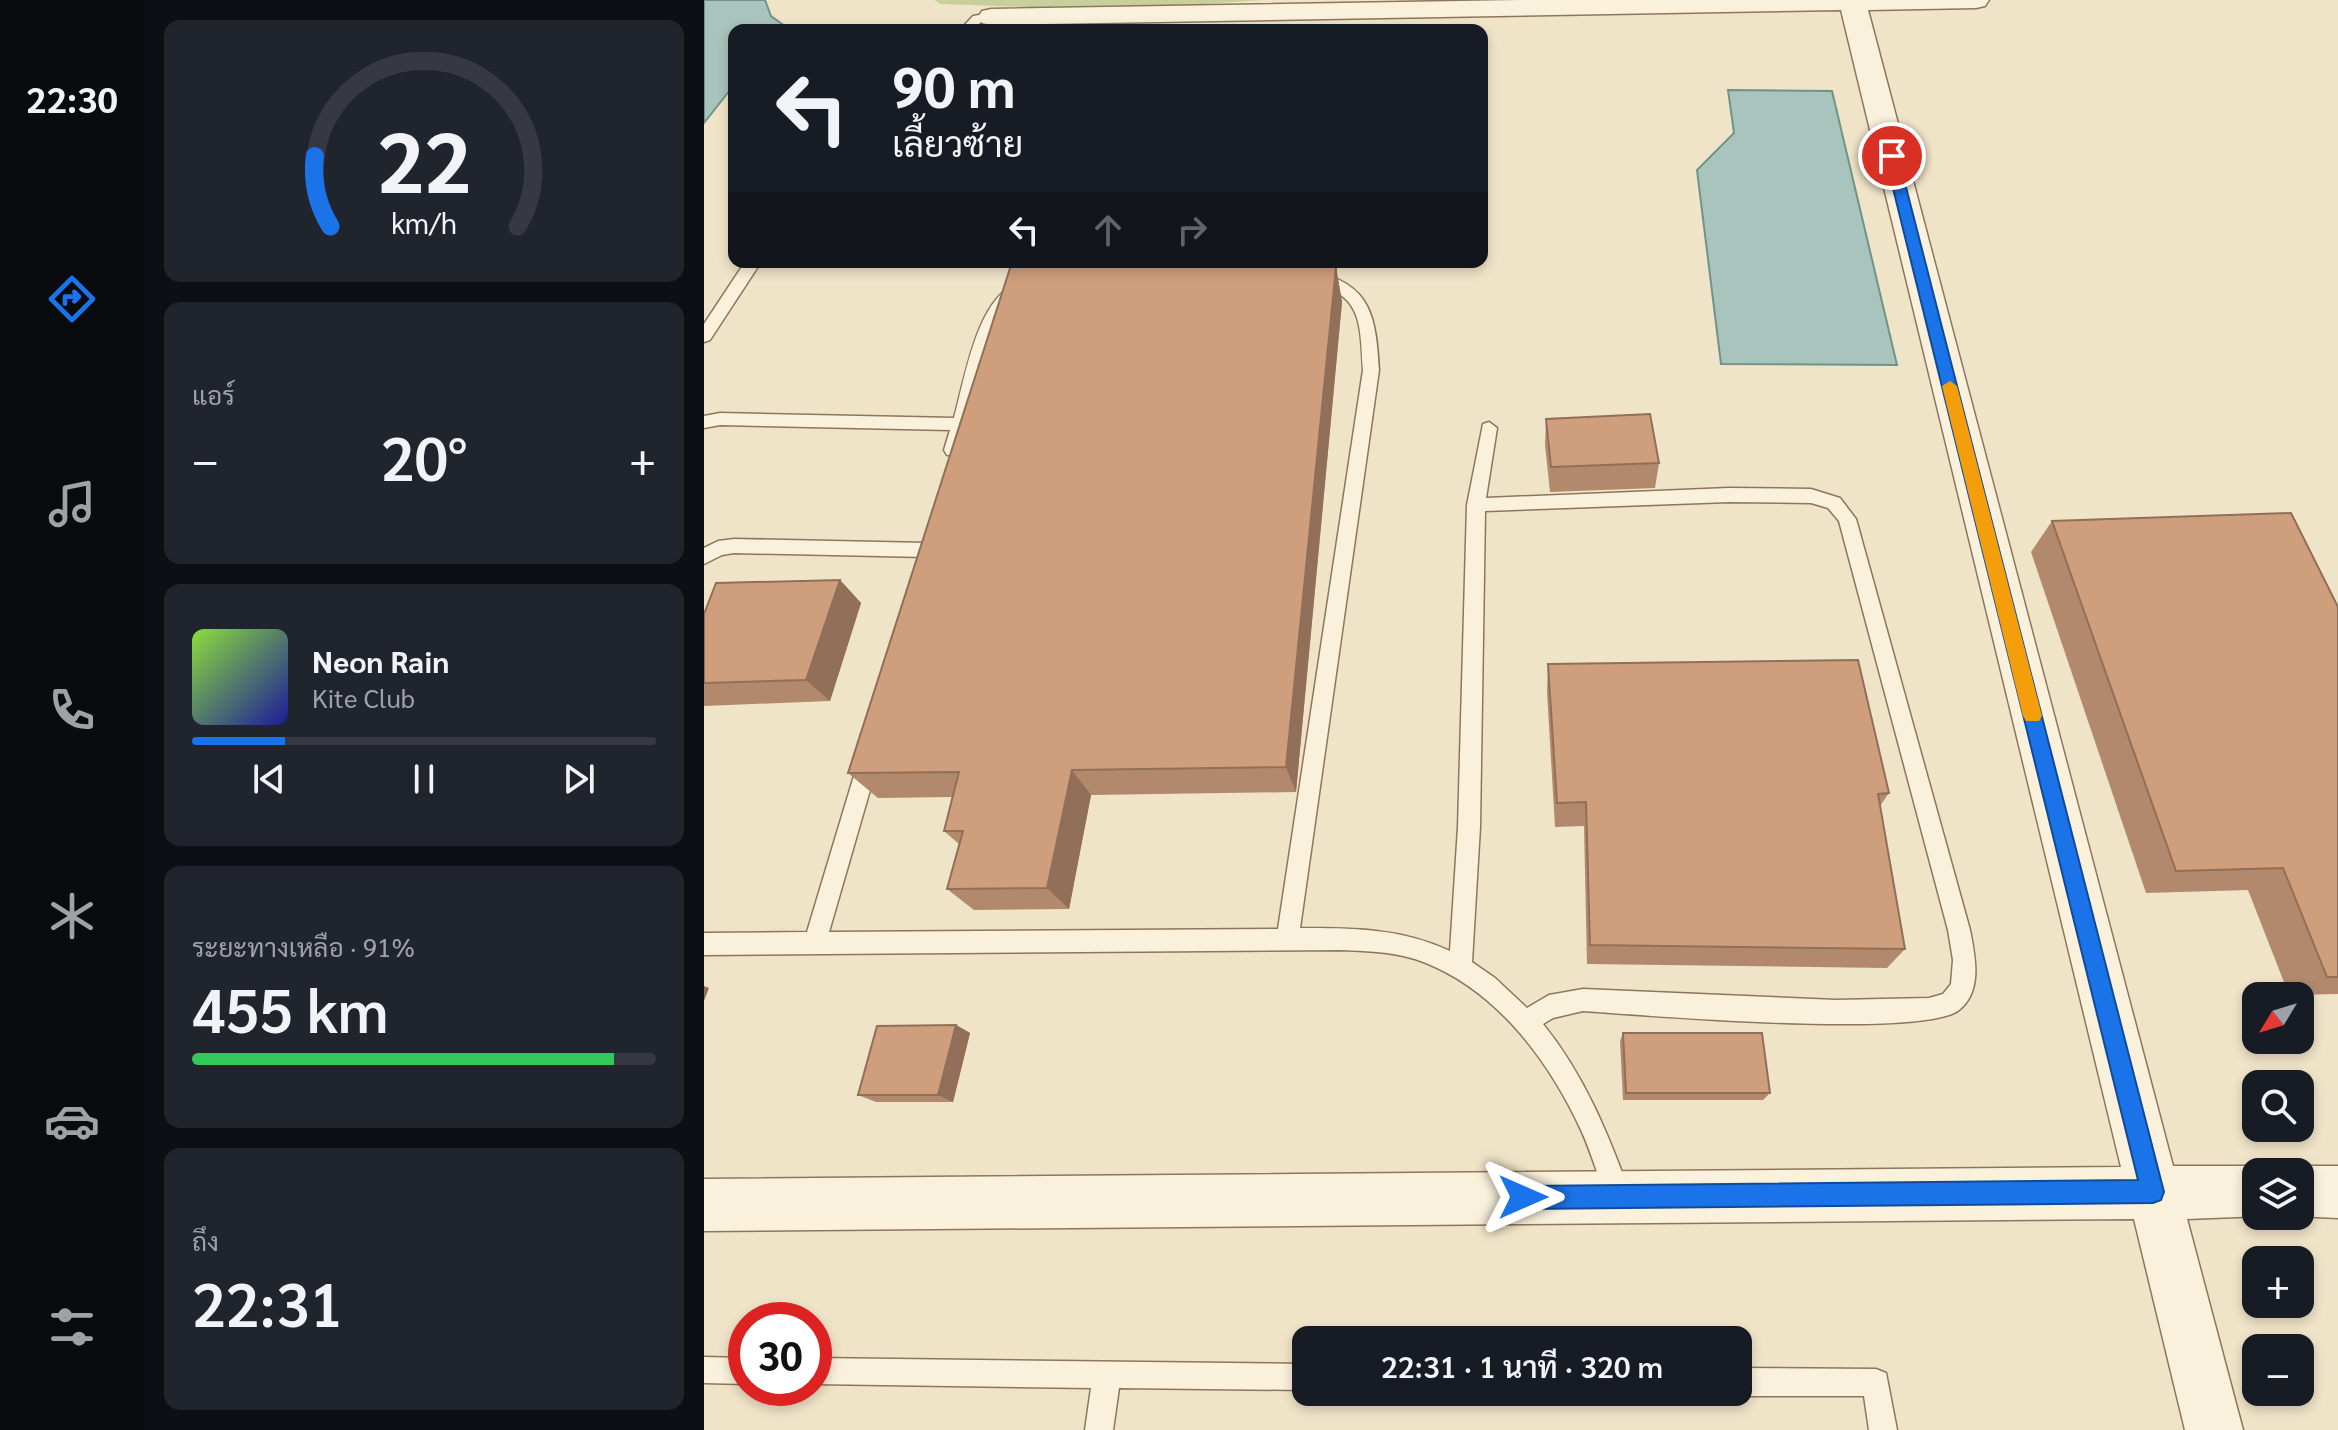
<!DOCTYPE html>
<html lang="th">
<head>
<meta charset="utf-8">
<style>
	body { margin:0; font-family:Georgia,Sarabun,serif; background:#20242c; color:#f1f3f6; height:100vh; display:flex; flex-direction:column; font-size:30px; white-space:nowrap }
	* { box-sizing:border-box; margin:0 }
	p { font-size:26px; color:#9ea1a6 }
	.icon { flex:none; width:44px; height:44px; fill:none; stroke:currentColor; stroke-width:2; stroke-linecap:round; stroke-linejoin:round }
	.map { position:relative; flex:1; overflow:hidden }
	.sheet { display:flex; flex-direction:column; gap:20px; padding:20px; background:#0d0f14; width:560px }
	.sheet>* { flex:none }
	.top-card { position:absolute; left:24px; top:24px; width:760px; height:244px; border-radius:16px; box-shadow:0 4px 12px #0003; background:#171b24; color:#f1f3f6; overflow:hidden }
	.needle { width:52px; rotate:232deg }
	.fabs { position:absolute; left:1538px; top:982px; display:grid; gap:16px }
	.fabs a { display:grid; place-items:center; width:72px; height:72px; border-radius:16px; background:#171b24; box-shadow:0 4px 12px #0003; font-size:40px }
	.speed { position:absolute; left:24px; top:1302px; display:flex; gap:16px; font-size:40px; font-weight:700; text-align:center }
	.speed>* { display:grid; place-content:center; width:104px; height:104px; border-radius:50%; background:#171b24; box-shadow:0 4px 12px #0003; line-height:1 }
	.speed .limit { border:12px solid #d22; background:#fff; color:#111 }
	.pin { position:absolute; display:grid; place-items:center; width:68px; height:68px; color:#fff; margin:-34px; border:4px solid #fff; border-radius:50%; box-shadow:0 2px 8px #0007 }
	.me { position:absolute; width:88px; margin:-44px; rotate:90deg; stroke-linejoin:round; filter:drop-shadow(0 0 6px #0008) }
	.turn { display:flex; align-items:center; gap:28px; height:168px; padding:0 32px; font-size:36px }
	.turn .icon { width:104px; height:104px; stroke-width:2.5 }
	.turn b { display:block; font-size:56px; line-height:68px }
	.lanes { display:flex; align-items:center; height:76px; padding:0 32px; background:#0003; justify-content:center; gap:40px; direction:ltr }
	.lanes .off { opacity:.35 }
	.big { font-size:60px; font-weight:600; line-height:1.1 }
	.sheet .widget { flex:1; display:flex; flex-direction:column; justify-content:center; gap:12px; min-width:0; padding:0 28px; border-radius:16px; background:#20242c }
	.sheet .dial { align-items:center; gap:0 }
	.dial svg { height:208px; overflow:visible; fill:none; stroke:#363941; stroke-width:7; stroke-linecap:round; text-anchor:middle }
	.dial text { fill:#f1f3f6; stroke:none }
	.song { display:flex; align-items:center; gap:24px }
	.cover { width:96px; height:96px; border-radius:12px; background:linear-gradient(135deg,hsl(90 70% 55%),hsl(240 70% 35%)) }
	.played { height:8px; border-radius:4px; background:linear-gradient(90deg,#1a73e8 20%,#363941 20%) }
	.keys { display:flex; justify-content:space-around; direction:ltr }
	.heat { display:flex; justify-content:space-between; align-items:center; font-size:44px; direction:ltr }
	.charge { height:12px; border-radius:6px; background:linear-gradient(90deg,#34c759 91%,#363941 0) }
	.trip { position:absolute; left:588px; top:1326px; width:460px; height:80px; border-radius:16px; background:#171b24; box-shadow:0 4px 12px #0003; font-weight:600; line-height:80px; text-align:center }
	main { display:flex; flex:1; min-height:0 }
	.dock { display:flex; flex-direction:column; width:144px; justify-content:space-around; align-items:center; background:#090b0e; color:#9ea1a6 }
	.dock .icon { width:56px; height:56px }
	.dock .on { color:#1a73e8 }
	.dock b { font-size:36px; color:#f1f3f6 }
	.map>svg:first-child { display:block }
</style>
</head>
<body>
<main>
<nav class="dock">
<b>22:30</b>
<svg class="icon on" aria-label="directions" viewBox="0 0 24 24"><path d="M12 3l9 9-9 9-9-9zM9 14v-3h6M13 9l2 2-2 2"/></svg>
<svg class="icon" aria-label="music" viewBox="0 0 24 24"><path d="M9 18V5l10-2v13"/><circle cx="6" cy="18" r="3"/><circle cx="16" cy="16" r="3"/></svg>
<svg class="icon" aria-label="phone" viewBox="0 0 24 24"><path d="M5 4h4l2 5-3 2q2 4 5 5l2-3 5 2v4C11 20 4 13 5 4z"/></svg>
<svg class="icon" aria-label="climate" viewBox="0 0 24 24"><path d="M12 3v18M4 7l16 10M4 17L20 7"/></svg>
<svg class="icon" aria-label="car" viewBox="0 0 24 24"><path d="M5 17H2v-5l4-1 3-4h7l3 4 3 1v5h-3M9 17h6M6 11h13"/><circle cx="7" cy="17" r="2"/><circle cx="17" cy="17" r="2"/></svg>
<svg class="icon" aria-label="filters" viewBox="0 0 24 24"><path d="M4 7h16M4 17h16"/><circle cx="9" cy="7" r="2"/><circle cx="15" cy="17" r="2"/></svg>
</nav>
<section class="sheet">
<div class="widget dial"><svg viewBox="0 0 100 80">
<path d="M14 69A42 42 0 1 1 86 69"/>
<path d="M14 69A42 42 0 0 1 8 42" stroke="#1a73e8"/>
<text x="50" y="56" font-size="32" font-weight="700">22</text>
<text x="50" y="72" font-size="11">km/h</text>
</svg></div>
<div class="widget"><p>แอร์</p>
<div class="heat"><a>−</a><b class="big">20°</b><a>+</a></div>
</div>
<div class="widget">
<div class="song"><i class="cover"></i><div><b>Neon Rain</b><p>Kite Club</p></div></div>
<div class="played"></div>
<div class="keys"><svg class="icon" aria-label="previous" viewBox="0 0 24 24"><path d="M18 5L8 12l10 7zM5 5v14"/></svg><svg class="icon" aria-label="pause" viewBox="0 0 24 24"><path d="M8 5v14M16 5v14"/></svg><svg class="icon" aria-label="next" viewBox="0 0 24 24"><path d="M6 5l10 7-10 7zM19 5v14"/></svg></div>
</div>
<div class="widget"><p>ระยะทางเหลือ · 91%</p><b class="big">455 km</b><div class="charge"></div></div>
<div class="widget"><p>ถึง</p><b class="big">22:31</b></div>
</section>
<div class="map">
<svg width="1634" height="1430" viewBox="0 0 1634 1430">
	<rect width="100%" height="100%" fill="#f0e4c8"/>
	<!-- green -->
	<polygon fill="#c9cf9b" points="231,0 559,0 412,10 236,4"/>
	<!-- water -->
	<g fill="#a9c4bc" stroke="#6f938a" stroke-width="2">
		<polygon points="0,0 61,0 67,16 85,29 30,30 30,85 0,123"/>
		<polygon points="1024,90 1128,91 1193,365 1017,364 993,170 1030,133"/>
	</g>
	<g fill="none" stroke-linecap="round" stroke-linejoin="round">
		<defs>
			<g id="lane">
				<polygon points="287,13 293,17 291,20 277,22 269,30 256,30 269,16"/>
				<polygon points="41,262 57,262 6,340 0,342 0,324"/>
				<path d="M609,272C667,283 672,317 675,370L596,928C648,928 697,928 746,951L754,827L763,505L779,424L785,422L793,428L782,498L1025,488L1107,489L1136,498L1152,519L1266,930C1271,956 1279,991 1255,1010C1219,1039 939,1015 879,1011L849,1018L839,1024C881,1076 904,1134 927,1196L923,1205L914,1209L905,1205C895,1180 888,1154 877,1130C845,1061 794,992 722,963C695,952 666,951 637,950L0,955V933L103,932L155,759L158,753L165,750L172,753L175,759L125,932L574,929L659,370C656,319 658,295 604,281L601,277ZM1025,502L1107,503L1124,508L1135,521L1244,930L1249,960L1247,984L1239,994L1225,998L1132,1000L879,989L845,995L823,1008L791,978L768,962L776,827L781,511Z"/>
				<path d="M315,283L323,288L308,300L296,316L255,455H243L240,450L246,430L16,425L0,428V416L16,413L250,418C261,379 273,296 315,283Z"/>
				<polygon points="30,539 222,543 231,550 222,557 30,553 18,555 0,564 0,548 14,541"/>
				<polygon points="0,1357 42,1358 42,1384 0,1383"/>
				<polygon points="110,1358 602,1364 602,1390 415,1388 409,1430 381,1430 387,1388 110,1384"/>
				<polygon points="1034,1368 1172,1369 1182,1373 1193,1430 1165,1430 1160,1396 1034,1396 1025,1392 1034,1392"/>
			</g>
			<g id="street">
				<polygon points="815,0 1285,0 1281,6 1272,8 1164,10 1469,1166 1552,1166 1567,1172 1552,1172 1552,1216 1558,1216 1483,1219 1539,1430 1481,1430 1430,1219 0,1231 0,1179 1417,1167 1137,10 287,25 278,23 274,17 278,11 287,9"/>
				<polygon points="1596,1166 1634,1166 1634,1218 1590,1216 1596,1216 1596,1172 1581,1172"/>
			</g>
		</defs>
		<!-- lane casing -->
		<use href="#lane" stroke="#8d765c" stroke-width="3"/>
		<!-- street casing -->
		<use href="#street" stroke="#8d765c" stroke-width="3"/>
		<!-- lane -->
		<use href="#lane" fill="#faf1dc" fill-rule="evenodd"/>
		<!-- street -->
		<use href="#street" fill="#faf1dc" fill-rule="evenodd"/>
	</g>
	<!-- wall -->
	<g fill="#b2896c">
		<polygon points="308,262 444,262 632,267 638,302 592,792 387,795 365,909 270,910 243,889 255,844 240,831 248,797 174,798 144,773"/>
		<polygon points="842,419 955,463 951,488 846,492 841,445"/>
		<polygon points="1348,521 1634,607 1634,994 1585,995 1544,890 1442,893 1327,552"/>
		<polygon points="136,580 157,603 126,701 0,706 0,614"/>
		<polygon points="844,664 1185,793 1176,806 1201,949 1183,968 883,964 880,826 851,827 843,692"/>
		<polygon points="252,1025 266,1033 249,1102 172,1102 154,1095"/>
		<polygon points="919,1033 1066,1093 1059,1100 919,1100 916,1041"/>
	</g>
	<!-- shaded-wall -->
	<g fill="#916f58">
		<polygon points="632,267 638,302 592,792 582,767"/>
		<polygon points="136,580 157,603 126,701 102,680"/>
		<polygon points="368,770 387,795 365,909 343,888"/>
		<polygon points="0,986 5,988 0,1001"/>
		<polygon points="252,1025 266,1033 249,1102 234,1095"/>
	</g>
	<!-- building -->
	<g fill="#cf9f7d" stroke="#916f58" stroke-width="2">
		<polygon points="308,262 627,262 632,267 582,767 368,770 343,888 243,889 259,831 240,831 255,772 144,773"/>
		<polygon points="946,414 955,463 847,467 842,419"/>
		<polygon points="1587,513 1634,607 1634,977 1623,977 1579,868 1472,871 1348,521"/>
		<polygon points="136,580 102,680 0,683 0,614 12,583"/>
		<polygon points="1154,660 1185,793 1174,794 1201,949 886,945 882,802 853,803 844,664"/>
		<polygon points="252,1025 234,1095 154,1095 173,1026"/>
		<polygon points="919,1033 1058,1033 1066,1093 922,1093"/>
	</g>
	<!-- route -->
	<polygon fill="#1a73e8" stroke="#114b97" stroke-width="2" points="1188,152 1194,156 1460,1192 1457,1200 1449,1203 819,1209 811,1205 808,1197 811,1189 819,1186 1434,1180 1181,156"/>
	<!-- slow -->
	<polygon fill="#f59e0b" points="1246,381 1253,386 1338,716 1335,721 1322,721 1319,716 1238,386"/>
</svg>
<div class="fabs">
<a><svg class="needle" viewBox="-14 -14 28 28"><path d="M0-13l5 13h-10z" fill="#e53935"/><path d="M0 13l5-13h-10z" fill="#9ea1a6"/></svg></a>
<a><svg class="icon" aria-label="search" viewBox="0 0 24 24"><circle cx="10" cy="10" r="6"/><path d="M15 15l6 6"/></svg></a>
<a><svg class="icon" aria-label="layers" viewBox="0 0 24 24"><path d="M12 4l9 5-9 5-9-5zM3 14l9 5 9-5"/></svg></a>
<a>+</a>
<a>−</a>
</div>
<div class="speed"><div class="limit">30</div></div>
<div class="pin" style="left:1188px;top:156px;background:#d93025"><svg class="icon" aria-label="arrive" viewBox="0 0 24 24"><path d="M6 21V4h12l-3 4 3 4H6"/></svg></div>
<svg class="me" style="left:819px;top:1197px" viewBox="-20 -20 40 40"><path d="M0-17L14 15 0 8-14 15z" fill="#1a73e8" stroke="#fff" stroke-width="4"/></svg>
<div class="trip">22:31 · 1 นาที · 320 m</div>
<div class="top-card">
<div class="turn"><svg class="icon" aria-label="left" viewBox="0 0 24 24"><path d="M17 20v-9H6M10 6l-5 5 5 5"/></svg><div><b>90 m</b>เลี้ยวซ้าย</div></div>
<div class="lanes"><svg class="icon" aria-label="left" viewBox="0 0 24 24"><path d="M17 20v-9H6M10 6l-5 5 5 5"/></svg><svg class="icon off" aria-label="ahead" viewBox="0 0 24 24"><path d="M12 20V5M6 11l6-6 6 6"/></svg><svg class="icon off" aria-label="right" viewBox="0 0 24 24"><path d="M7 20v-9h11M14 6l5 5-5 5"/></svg></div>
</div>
</div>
</main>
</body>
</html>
